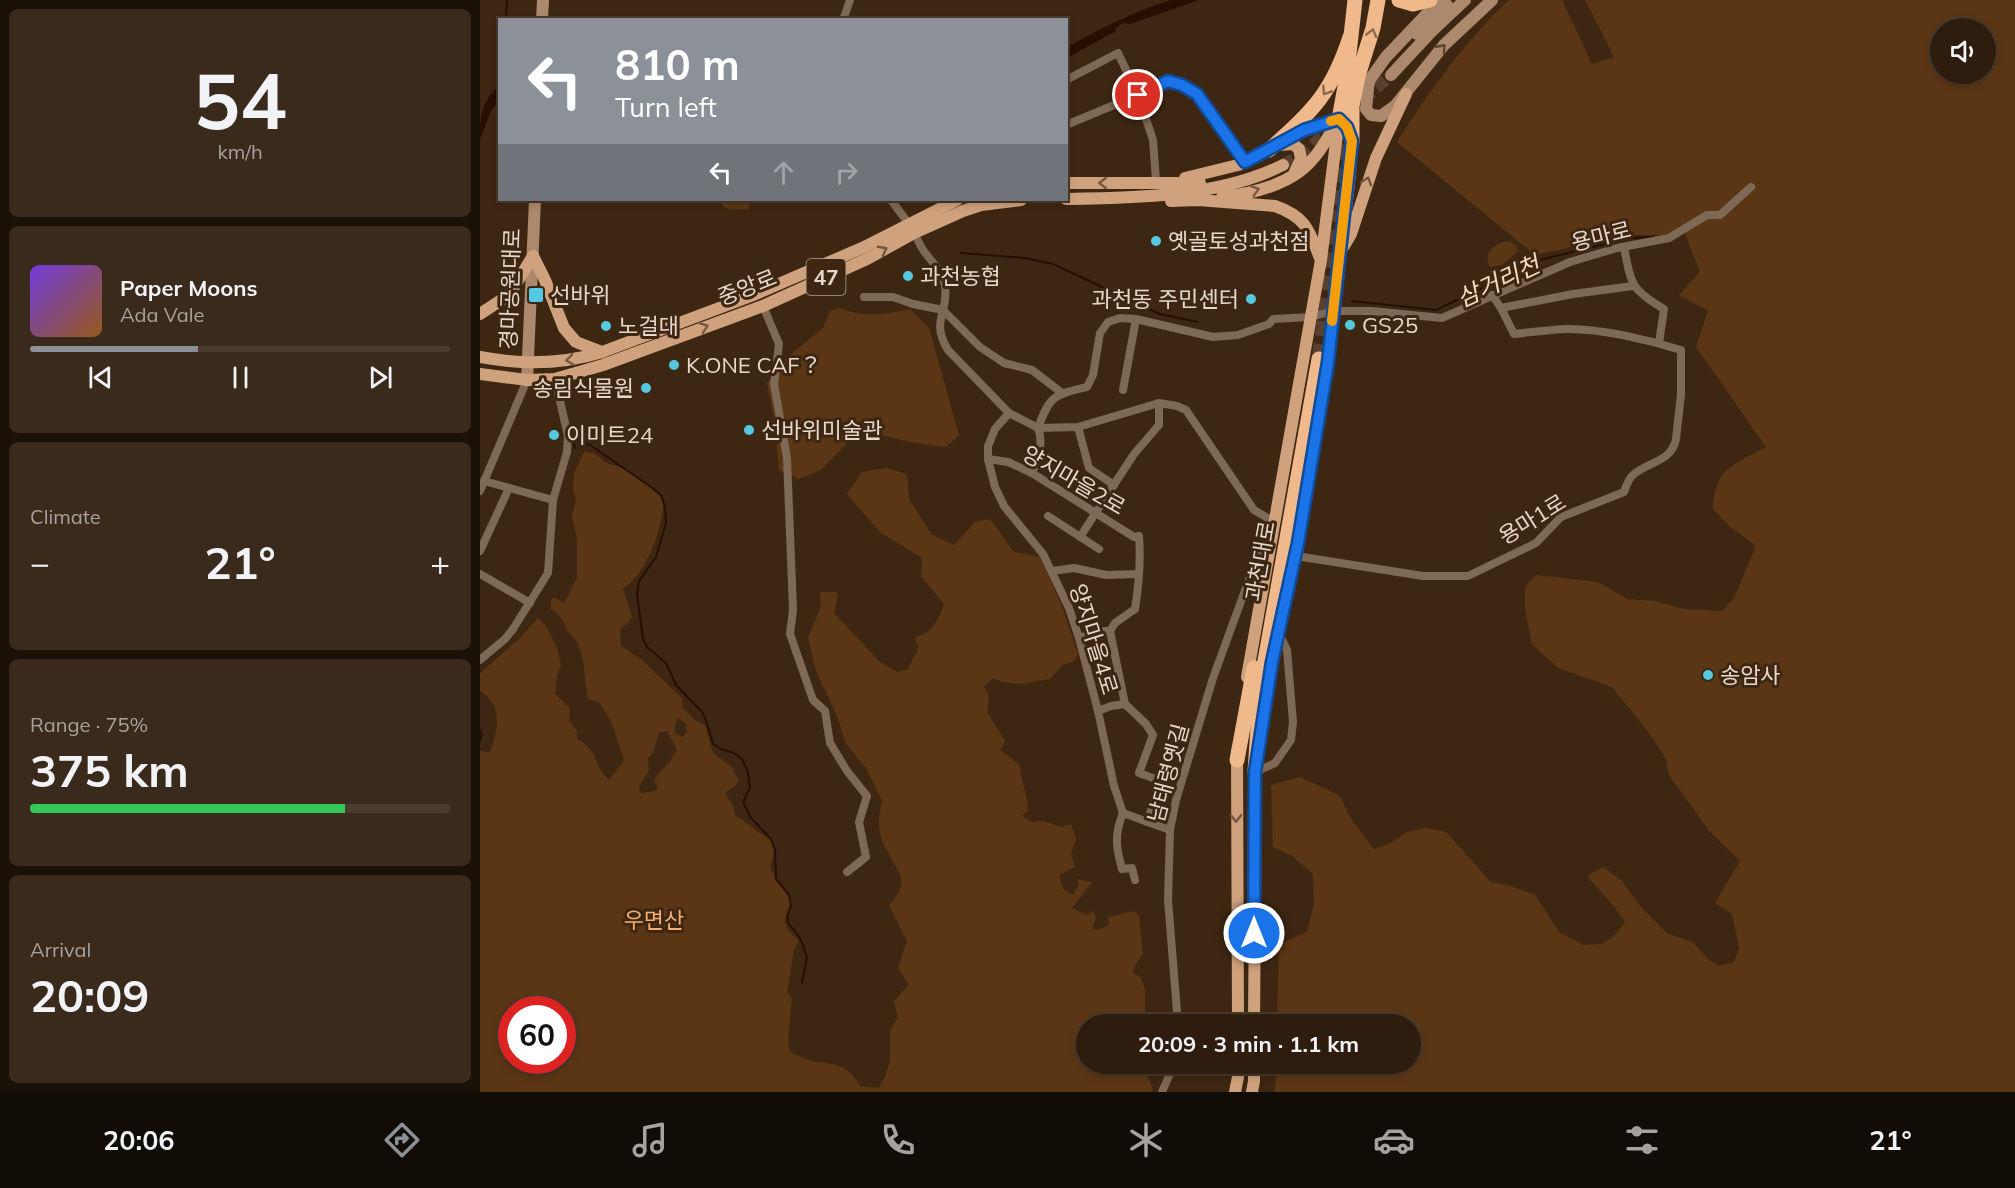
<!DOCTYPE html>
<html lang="en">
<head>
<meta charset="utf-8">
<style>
	body { margin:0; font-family:Mulish,"Noto Sans KR",sans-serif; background:#3a2a1c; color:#f1f3f6; height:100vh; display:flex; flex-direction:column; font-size:22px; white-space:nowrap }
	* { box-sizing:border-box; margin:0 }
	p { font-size:20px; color:#a7a29e }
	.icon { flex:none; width:33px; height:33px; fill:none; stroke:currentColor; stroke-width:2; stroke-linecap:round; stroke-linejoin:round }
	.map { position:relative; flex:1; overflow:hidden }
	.drawer { display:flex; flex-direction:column; gap:9px; padding:9px; background:#191008; width:480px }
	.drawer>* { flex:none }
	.hud { position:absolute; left:18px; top:18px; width:570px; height:183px; border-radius:0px; box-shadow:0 3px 9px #0003,0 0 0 2px #493b2e; background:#8c9099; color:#fff; overflow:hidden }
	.fabs { position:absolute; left:1450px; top:18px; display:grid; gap:12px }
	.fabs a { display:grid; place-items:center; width:66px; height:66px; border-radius:50%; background:#2e1d0e; box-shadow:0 3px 9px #0003,0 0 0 2px #493b2e; font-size:30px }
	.speed { position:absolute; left:18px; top:996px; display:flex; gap:12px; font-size:30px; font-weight:700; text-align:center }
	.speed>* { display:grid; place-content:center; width:78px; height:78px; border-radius:50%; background:#2e1d0e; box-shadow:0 3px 9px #0003,0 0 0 2px #493b2e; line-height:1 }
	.speed .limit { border:9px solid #d22; background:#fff; color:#111 }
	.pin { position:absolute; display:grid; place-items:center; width:51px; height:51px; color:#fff; margin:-26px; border:3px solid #fff; border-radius:50%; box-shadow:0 2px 6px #0007 }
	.me { position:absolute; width:66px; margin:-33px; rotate:0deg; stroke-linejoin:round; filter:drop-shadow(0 0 4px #0008) }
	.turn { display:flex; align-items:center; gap:21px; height:126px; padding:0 18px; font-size:27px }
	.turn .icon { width:78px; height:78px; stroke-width:2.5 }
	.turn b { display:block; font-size:42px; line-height:51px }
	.lanes { display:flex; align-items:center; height:57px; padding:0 18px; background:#0003; justify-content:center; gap:30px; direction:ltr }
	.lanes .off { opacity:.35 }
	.big { font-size:45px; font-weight:700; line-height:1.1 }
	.drawer .widget { flex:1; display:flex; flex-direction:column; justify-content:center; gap:9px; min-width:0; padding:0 21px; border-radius:9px; background:#3a2a1c }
	.drawer .dial { align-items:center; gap:0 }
	.dial b { font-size:78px; line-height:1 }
	.song { display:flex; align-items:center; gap:18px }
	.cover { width:72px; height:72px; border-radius:9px; background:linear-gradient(135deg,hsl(260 70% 55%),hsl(30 70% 35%)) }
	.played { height:6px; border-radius:3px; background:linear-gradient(90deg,#8c9099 40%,#493b2e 40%) }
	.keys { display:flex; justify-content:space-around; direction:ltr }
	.heat { display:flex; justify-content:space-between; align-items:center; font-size:33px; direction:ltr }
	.charge { height:9px; border-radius:4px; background:linear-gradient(90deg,#34c759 75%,#493b2e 0) }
	.trip { position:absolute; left:596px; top:1014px; width:345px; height:60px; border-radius:30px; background:#2e1d0e; box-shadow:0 3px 9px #0003,0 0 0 2px #493b2e; font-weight:700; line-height:60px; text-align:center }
	.dock { display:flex; height:96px; justify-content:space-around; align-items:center; background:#120c06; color:#a7a29e }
	.dock .icon { width:42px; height:42px }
	.dock .current { color:#8c9099 }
	.dock b { font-size:27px; color:#f1f3f6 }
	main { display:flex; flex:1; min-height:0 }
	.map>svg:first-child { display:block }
</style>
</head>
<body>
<main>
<section class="drawer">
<div class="widget dial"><b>54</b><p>km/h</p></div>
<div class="widget">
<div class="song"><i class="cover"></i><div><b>Paper Moons</b><p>Ada Vale</p></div></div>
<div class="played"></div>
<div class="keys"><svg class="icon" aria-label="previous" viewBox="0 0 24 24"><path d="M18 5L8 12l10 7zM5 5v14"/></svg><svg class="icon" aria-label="pause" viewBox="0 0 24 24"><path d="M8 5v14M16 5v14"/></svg><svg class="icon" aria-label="next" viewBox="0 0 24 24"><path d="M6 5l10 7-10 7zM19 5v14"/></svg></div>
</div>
<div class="widget"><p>Climate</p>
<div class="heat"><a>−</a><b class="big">21°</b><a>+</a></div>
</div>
<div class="widget"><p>Range · 75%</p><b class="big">375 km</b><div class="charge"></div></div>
<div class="widget"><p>Arrival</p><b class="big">20:09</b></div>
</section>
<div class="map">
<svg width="1535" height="1092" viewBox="0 0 1535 1092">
	<rect width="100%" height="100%" fill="#3e2712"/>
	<!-- green -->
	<g fill="#5b3614" fill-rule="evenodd">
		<path d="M1029,0H1082L1112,64L1134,57L1105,0H1535V1092H795L796,1064H930V1024H797L799,944L827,932L834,904L833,874L812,856L793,847L791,785L820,777L859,795L871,819L894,849L909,844L927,832L946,828L966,832L1011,882L1031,886L1055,895L1079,932L1104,945L1122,944L1134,936L1145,922L1132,904L1107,876L1123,867L1142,881L1161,907L1188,934L1213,942L1228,959L1239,966L1254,962L1259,948L1252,914L1235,903L1260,861L1230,832L1189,775L1186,758L1166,729L1132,687L1078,668L1052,644L1045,609V587L1056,575L1118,582L1147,599L1175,601L1204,609L1242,611L1254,598L1276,546L1249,526L1233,509C1235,466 1253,466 1286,447L1216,347L1228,311L1199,295L1220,272L1202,226L1186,235H1147L1055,255L917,142C950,91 984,42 1029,0ZM1461,28H1506V74H1461Z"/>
		<path d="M240,200H270L268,210C258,209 242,212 240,200Z"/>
		<path d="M1028,241L1036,245L1038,251L1022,265L1010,267C1002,253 1015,243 1028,241Z"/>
		<path d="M359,308C385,318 403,315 430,309L449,328L479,435L466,447C436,444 410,439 382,428L341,470L318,479L299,470L295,422L287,383L305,359L343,328L350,311Z"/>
		<path d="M104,452L114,453L128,464L145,468L177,493L184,501C181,531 168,571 143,589L152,617L148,623L140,629L141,646L163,661L202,698L203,708L215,720L225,725L233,753L251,766L259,781L255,786L245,793L254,808L255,815L290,840L295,847L290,867L298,884L304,888L312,901L304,922L309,932L319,941L314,950L307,991L312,999L308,1039L310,1052C317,1055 325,1059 332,1061C355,1065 367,1063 380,1086L399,1088L405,1077L410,1060V1030L418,1018L414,1001L429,985L418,968L427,941L409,905C433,879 417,872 405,847C397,831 398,817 402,801L386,768L366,744L357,716L336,671L328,638L341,606L340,592H355L358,594L354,613L400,662L418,672L428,669L439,647L435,640L437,636C452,635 460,617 464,604L441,576L442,558L401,533L367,494L382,472L406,468L427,474L429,499L451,534L474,545L495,522L510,519L534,552L560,557L582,606L598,654L594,661L582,665L570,679L540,684L522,682L513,678L504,686L509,696L507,712L525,741L520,750L540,765C541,781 547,793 548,810L542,816L552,822L564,821L581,827L591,824L596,839L591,854L595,867L579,875L583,889L593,895L598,886L597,879L612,882L592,908L607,915L614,911L616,919L612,928L618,930L629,925L628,917L654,911L659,917L663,954L655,965L653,973L661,978L665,990V1024H606V1064H665L664,1067L673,1089L672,1092H0V751L10,752C18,728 24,707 0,691V673L39,639L58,618L65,625L77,647L81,666L77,675L75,694L90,708L89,721L97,731V739C121,753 111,763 129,780L144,760L132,724L120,703L108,699C104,680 106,660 97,642C95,638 91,635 88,631C83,621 81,615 71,609V600L74,597L84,603L97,578V540L92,515L96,501L93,490L94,473ZM198,718L206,724L207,732L202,737L195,733V724ZM187,731L197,750L189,763L179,773L174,781L178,787L175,791L161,793L159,787L169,770L168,758L173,753L179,733ZM32,1010H82V1060H32Z"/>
	</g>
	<!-- water -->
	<g fill="#260e00">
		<path d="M691,0H719L650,24L643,23L635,29L636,31L587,58V47C621,29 654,11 691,0Z"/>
		<path d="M19,85V101L11,111L0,139C0,115 1,103 19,85Z"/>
	</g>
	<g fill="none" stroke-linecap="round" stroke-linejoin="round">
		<!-- stream -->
		<g stroke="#260e00" stroke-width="2">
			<polyline points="26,20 27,0"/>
			<polyline points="481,253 545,258 573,264 680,314 718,322"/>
			<polyline points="872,301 956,310 1014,282 1051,262 1149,238 1173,237"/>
			<polyline points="92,439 110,445 171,487 181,495 185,507 186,523 176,557 159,581 157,594 163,639 167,647 186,663 196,685 222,712 226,720 233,744 241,749 254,753 262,759 268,772 270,788 263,802 271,818 291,839 295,850 296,879 309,895 311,905 307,916 309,924 320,938 327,957 322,983"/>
			<polyline points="92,439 95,448"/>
			<polyline points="0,731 2,734 0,741"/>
		</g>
		<!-- secondary-tunnel -->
		<g stroke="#57412e" stroke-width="12" stroke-dasharray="12 6" stroke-linecap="butt">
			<polyline points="883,100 911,75"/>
			<polyline points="803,165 823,153 852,128"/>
		</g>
		<!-- highway-tunnel -->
		<g stroke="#57412e" stroke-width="15" stroke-dasharray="15 8" stroke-linecap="butt">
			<polyline points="854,205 867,110"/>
			<polyline points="839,359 860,211"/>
		</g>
		<!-- street -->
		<g stroke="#7e6856" stroke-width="8">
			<polyline points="363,20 370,0"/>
			<polyline points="586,80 638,53 658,95 673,140 676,180"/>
			<polyline points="586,125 675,88 688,81 702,85 717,94 765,162"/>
			<polyline points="411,200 429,224"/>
			<path d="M434,233C438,240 441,248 446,254C454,264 463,273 465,286C469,313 450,320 468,350L529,413L558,428L598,427L679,403L697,406L706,410L774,510L791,520L792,528"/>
			<path d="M1144,247C1151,284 1151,290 1184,309L1179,343"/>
			<polyline points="384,297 413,297 433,304 463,310 500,347 524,363 552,370 582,393"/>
			<polyline points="283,306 299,344 294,384 307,458 313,610 310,634 333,700 345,711 350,743 367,771 387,796 379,822 386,857 367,872"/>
			<polyline points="1021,308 1093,294 1153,286"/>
			<polyline points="643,390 656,319"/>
			<polyline points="529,413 515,429 508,446 508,459 515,487 524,506 563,554 589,608 599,638 618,711 634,786 643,813 690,830"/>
			<polyline points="598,427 609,468 634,485"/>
			<path d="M508,459L528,462L552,473L654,537L659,536C661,561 659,584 655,609L635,623L630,631H621L599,638"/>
			<path d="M552,473C558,459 564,443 558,428C570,395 574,395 607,387L613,375L620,333L628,322L640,318L656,319L733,337L758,335L789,324L793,319L831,317L853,311H892L962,318L1090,262L1137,248L1189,238L1227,215H1240L1271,187"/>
			<polyline points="4,481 73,500"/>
			<polyline points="0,491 47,380"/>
			<polyline points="568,516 619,549"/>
			<polyline points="600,537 654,454 679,425 679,403"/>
			<polyline points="0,551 29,488"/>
			<path d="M816,556L943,576H988L1056,543L1081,517L1144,492C1146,487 1148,479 1153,475C1167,462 1192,462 1196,439L1201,394V350C1169,340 1119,328 1085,329C1068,330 1051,332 1034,334L1021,308L1012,295"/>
			<polyline points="572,571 594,568 626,575 659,574"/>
			<polyline points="0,574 50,603"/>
			<polyline points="630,631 645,704"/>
			<polyline points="0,660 25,639 33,629 68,573 73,500 87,452 88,436 75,379"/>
			<polyline points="618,711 631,706 645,704 666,724 673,735 659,773 681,781 667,822"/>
			<polyline points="775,772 795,763 811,740 813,722 807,650 799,633"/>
			<path d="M643,813C634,835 636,847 642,869L652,868L655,880"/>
			<polyline points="698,1024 688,900 690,830 696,800 733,678 775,563 786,547 789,545"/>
			<polyline points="682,1092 694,1064"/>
		</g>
		<!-- secondary -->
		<g stroke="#ac896c" stroke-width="12">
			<polyline points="62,20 63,0"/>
			<polyline points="937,34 967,5"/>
			<polyline points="911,75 952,31 985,0"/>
			<polyline points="889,79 886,109 891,115 901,116 915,106 964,45 1012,0"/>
			<polyline points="886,85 906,57 960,0"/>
			<polyline points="47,380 55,200"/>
		</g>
		<!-- primary -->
		<g stroke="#cfa27d" stroke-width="12">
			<polyline points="800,145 813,144 819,149 821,159 814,174"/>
			<polyline points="705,178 758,165 782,154 824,130 859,119"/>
			<polyline points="586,183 720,183"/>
			<path d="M742,197C772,194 811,184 831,161C842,150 849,135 857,122"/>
			<path d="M586,199C657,198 740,197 803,165"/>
			<path d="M691,201L718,200L795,206C826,217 829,230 840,258"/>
			<polyline points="864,246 871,234 896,158 926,94"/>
			<polyline points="53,256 65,280 84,328 96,342 122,352"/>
			<polyline points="0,314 29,295 53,256"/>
			<path d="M0,357C42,365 81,365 122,352L271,296L382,248L477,200"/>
			<polyline points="0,374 47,380 75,379 123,365 283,306 387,259 434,233 483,211 501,205 541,200"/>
			<polyline points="791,665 818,543 850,348 870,174 872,142 870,135"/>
			<polyline points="767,677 841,260 859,119"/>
			<polyline points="757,751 758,1024"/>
			<polyline points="774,1024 776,765"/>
			<polyline points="755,1092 758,1077 758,1064"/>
			<polyline points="772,1092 774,1081 774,1064"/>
		</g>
		<!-- highway -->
		<g stroke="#f0b98c" stroke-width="15">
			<polyline points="919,0 933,4 950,0"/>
			<polyline points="859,119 866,81 875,0"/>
			<polyline points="872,142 872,106 878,76 893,28 898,0"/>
			<path d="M789,150C832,111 851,95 870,37"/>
			<polyline points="757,760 774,668"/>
			<polyline points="775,772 781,683 839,359"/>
		</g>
	</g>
	<!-- one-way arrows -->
	<defs><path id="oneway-chevron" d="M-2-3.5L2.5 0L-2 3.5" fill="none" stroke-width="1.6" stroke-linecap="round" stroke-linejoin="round" transform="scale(1.5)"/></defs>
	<g stroke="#8e6949">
		<use href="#oneway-chevron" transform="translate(892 33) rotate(-76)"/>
		<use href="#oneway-chevron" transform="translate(846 91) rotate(123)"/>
	</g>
	<use stroke="#5f442d" href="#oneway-chevron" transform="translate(962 48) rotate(-48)"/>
	<g stroke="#78583d">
		<use href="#oneway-chevron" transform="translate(887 181) rotate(-72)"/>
		<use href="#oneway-chevron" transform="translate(623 183) rotate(-180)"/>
		<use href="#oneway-chevron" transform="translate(775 190) rotate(-17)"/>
		<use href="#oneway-chevron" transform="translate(403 250) rotate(-28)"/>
		<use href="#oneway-chevron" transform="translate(224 327) rotate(-20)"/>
		<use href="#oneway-chevron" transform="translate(90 360) rotate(172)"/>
		<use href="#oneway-chevron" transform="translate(756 818) rotate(90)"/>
	</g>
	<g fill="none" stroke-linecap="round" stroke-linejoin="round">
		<defs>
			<polyline id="route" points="658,95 688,81 702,85 717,94 765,162 824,130 859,119 867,127 872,141 848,362 818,543 792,662 775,772 774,933"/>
		</defs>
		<!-- route casing -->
		<use href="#route" stroke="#114b97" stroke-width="15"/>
		<!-- route -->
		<use href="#route" stroke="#1a73e8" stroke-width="10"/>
		<!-- slow -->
		<polyline stroke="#f59e0b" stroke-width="10" points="851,121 859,119 867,127 872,141 852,321"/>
	</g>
	<!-- markers -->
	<g fill="#56c9e0" stroke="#3e2712" stroke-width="2">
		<circle cx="676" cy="241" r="6"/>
		<circle cx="428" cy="276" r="6"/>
		<rect x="48" y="287" width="16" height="16" rx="3"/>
		<circle cx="771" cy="299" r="6"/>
		<circle cx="870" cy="325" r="6"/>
		<circle cx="126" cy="326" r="6"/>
		<circle cx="194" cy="365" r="6"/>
		<circle cx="166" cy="388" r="6"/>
		<circle cx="269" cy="430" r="6"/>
		<circle cx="74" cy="435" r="6"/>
		<circle cx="1228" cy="675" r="6"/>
	</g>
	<g text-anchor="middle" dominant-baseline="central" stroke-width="6" stroke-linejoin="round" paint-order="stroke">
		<!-- shield labels -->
		<rect fill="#3e2712" stroke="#b4a293" stroke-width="1.5" x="326.5" y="259" width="39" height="36" rx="4.5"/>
		<g font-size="21" font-weight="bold" fill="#e6d7ca">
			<text x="346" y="277">47</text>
		</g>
		<!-- street labels -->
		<g font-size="22" fill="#e6d7ca" stroke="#3e2712">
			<text transform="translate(1121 236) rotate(-14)">용마로</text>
			<text transform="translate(267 287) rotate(-22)">중앙로</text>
			<text transform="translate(30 289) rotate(-88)">경마공원대로</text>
			<text transform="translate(594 480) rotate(30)">양지마을2로</text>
			<text transform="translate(1052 519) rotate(-32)">용마1로</text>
			<text transform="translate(780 561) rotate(-80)">과천대로</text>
			<text transform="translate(614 639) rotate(73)">양지마을4로</text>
			<text transform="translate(688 773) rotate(-75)">남태령옛길</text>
		</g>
		<!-- poi labels -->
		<g font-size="22" fill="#e6d7ca" stroke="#3e2712" text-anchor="start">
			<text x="688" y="241">옛골토성과천점</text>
			<text x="440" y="276">과천농협</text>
			<text x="70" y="295">선바위</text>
			<text x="759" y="299" text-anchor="end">과천동 주민센터</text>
			<text x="882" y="325">GS25</text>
			<text x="138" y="326">노걸대</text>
			<text x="206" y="365">K.ONE CAF？</text>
			<text x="154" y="388" text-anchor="end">송림식물원</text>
			<text x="281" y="430">선바위미술관</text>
			<text x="86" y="435">이미트24</text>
			<text x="1240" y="675">송암사</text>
		</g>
		<!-- park labels -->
		<g font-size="22" fill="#f7ad6f" stroke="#3e2712">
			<text x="174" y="920">우면산</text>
		</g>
		<!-- water labels -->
		<g font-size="24" font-style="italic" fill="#f8d9c1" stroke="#3e2712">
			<text transform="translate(1018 281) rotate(-25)">삼거리천</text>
		</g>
	</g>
</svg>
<div class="fabs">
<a><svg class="icon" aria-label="sound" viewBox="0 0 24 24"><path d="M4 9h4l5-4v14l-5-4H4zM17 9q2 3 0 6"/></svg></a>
</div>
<div class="speed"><div class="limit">60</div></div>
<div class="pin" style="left:658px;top:95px;background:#d93025"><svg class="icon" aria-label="arrive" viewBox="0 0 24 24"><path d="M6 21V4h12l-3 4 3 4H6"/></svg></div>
<svg class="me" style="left:774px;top:933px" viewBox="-20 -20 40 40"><circle r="17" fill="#1a73e8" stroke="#fff" stroke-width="3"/><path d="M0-11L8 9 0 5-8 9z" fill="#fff"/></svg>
<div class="trip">20:09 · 3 min · 1.1 km</div>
<div class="hud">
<div class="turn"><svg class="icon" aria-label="left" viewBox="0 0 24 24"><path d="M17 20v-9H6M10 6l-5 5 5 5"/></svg><div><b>810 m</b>Turn left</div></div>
<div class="lanes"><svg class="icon" aria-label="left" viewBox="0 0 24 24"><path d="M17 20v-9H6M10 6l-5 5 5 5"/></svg><svg class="icon off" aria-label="ahead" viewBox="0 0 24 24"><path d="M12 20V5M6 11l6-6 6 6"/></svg><svg class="icon off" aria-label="right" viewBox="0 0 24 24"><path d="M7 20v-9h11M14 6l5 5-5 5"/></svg></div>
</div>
</div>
</main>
<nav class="dock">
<b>20:06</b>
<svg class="icon current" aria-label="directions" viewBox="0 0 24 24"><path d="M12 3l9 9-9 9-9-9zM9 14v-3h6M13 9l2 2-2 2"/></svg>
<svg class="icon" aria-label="music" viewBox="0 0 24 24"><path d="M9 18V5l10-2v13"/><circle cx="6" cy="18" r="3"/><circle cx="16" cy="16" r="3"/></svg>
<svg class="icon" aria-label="phone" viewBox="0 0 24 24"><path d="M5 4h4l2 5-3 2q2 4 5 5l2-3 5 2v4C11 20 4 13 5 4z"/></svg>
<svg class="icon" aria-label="climate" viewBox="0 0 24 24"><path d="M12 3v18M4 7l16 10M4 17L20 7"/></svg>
<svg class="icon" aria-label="car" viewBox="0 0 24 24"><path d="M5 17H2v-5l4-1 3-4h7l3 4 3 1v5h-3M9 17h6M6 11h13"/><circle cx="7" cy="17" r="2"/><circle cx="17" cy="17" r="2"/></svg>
<svg class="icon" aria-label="filters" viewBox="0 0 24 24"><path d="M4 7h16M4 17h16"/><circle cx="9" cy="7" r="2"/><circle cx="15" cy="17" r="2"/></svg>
<b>21°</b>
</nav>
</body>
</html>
